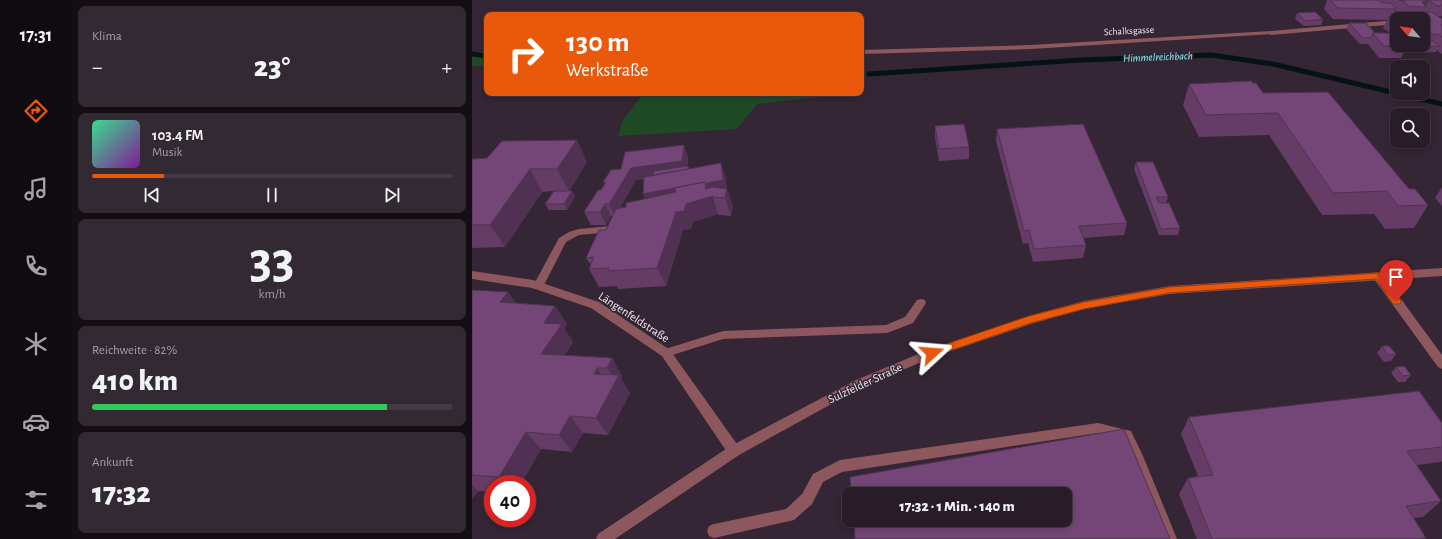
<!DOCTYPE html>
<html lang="de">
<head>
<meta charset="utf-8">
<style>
	body { margin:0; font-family:"Alegreya Sans",sans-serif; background:#332933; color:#f1f3f6; height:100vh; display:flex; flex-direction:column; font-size:15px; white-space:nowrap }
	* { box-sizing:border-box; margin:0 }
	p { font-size:13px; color:#a4a1a7 }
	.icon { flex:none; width:22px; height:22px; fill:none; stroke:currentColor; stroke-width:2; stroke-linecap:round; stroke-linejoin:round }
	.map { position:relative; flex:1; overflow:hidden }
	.sheet { display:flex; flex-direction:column; gap:6px; padding:6px; background:#150f15; width:400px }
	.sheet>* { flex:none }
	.top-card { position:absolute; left:12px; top:12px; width:380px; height:84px; border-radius:8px; box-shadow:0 2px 6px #0003,0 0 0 1px #433a44; background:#ea580c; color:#fff; overflow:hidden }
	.needle { width:26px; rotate:298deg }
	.tools { position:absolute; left:918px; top:12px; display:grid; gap:8px }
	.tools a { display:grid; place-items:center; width:40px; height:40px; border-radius:8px; background:#271c27; box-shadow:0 2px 6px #0003,0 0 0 1px #433a44; font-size:20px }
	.speed { position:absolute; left:12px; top:475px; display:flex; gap:8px; font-size:20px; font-weight:700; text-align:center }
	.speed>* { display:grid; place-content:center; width:52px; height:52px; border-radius:50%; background:#271c27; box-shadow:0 2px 6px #0003,0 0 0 1px #433a44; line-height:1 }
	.speed .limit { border:6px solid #d22; background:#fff; color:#111 }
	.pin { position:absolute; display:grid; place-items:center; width:34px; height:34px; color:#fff; margin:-41px -17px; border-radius:50% 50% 50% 0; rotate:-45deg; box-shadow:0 0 4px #0007 }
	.pin .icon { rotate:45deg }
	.me { position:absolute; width:44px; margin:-22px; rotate:71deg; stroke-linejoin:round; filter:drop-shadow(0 0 3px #0008) }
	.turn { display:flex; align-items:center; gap:14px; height:84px; padding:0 16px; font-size:18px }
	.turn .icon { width:52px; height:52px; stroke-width:2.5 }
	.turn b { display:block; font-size:28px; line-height:34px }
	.big { font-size:30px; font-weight:800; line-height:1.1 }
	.sheet .tile { flex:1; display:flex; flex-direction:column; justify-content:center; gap:6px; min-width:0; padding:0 14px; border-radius:8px; background:#332933 }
	.sheet .dial { align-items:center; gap:0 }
	.dial b { font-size:52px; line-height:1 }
	.song { display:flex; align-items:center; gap:12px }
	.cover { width:48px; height:48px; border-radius:6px; background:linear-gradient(135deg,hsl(150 70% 55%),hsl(290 70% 35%)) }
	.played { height:4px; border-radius:2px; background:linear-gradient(90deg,#ea580c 20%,#433a44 20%) }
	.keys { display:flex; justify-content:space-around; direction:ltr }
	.heat { display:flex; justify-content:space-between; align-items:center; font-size:22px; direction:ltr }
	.charge { height:6px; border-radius:3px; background:linear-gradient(90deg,#34c759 82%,#433a44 0) }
	.trip { position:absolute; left:370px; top:487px; width:230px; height:40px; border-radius:8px; background:#271c27; box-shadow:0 2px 6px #0003,0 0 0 1px #433a44; font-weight:800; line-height:40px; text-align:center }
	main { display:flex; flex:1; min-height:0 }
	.tab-bar { display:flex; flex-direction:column; width:72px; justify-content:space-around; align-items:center; background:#100b10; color:#a4a1a7 }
	.tab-bar .icon { width:28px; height:28px }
	.tab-bar .current { color:#ea580c }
	.tab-bar b { font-size:18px; color:#f1f3f6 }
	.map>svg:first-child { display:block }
</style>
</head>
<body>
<main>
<nav class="tab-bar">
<b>17:31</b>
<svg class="icon current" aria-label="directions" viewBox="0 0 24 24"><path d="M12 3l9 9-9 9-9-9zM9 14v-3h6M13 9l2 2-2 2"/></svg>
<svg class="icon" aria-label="music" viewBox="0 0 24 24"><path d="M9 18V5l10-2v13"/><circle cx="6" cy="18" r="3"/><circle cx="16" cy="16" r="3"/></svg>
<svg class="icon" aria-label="phone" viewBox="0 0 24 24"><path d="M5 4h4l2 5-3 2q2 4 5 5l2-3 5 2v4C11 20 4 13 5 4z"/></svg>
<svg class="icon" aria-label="climate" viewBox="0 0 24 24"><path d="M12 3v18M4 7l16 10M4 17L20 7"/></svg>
<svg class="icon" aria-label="car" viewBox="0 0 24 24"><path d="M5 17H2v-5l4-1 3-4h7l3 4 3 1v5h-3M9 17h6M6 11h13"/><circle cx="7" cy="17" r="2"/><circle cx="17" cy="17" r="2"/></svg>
<svg class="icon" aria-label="filters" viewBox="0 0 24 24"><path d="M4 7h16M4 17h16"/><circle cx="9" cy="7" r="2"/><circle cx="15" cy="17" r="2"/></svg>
</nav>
<section class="sheet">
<div class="tile"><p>Klima</p>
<div class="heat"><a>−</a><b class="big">23°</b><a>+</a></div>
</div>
<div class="tile">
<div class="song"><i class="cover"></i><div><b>103.4 FM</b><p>Musik</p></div></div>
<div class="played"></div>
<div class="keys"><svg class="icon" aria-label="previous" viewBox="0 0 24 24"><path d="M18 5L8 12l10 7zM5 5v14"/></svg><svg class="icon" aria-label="pause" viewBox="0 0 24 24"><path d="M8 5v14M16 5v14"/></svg><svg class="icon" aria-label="next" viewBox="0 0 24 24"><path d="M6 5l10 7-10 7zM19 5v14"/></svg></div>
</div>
<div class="tile dial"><b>33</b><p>km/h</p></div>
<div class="tile"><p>Reichweite · 82%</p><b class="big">410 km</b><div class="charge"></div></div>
<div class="tile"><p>Ankunft</p><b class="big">17:32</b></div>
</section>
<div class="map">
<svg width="970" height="539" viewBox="0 0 970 539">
	<rect width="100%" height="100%" fill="#342634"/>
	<!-- green -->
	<g fill="#1e4b26">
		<rect x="0" y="52" width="15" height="14"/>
		<polygon points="172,93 373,93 373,94 285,104 265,129 146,136 151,120"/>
	</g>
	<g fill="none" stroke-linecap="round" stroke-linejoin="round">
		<!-- stream -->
		<g stroke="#061314" stroke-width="5">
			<polyline points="0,54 15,56"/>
			<polyline points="397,74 609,60 739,55 801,64 970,104"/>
		</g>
		<!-- service -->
		<g fill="#8d585d" fill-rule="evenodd">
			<polygon points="799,31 802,33 801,34 559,49 389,54 389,50 559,45"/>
			<polygon points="139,226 144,229 141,232 107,235 94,242 70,289 62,289 61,286 87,238 97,232 107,229"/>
			<polygon points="449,299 453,300 454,303 441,323 415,333 251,339 194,357 190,356 188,353 190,350 251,331 414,325 433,317 445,300"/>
			<polygon points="626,423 659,431 671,456 705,539 691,539 651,440 626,433 370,472 351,482 340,504 322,520 242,538 237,536 235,531 237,526 242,524 314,509 330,494 341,474 368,460"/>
		</g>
		<!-- minor -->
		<g fill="#8d585d" fill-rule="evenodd">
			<polygon points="925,20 925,24 799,35 796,33 799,31"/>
			<polygon points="0,271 61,280 127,302 198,350 267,447 268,451 267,455 262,457 257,455 190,356 119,308 60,288 0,279"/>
			<polygon points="906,272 910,273 970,355 970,369 966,367 902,279 901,276 902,273"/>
		</g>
		<!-- tertiary -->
		<polygon fill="#8d585d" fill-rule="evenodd" points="970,268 970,276 698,294 612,309 559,324 464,356 392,386 267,455 143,539 124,539 126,534 257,447 384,380 456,350 557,316 612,301 698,286"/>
	</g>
	<!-- wall -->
	<g fill="#643c66" fill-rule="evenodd">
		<path d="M855,0H970V16H966L970,19V54L965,50L964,52L944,53L934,45H951V19H925V45L935,47L929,58H907L896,44H888L874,29L877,23L903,33H918L911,28L915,20L861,19L852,9ZM923,11L927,12L929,16H921Z"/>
		<polygon points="825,13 851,19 849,25 832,26 823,19"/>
		<polygon points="717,84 791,93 937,189 956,205 942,228 913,229 902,214 850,215 797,135 727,137 711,105"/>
		<polygon points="463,126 497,147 497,159 467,161 463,138"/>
		<polygon points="525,129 655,223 652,235 611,238 614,245 611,258 561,262 556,243 551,244 524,141"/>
		<path d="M216,157L215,166H216L217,169L253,176L255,189L261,207L259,216L247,215L246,214L221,222L219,229L211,230L194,286L146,289L145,286L127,287L117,269L119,265L114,258L134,230L140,216H139L134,225H119L112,212L129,190L133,184L131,182L149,169ZM172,179L173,198L154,207L148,208L164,180Z"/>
		<polygon points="0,159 115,162 97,191 100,191 103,197 95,210 77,210 73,204 82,191 70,192 33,247 0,248"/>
		<polygon points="664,162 696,197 694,203 708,228 706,235 687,235 662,169"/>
		<polygon points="970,187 970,206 963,198"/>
		<polygon points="0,290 44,303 83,306 95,324 92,328 101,342 93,355 140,358 150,376 149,379 158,393 136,435 111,433 100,452 69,449 49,484 21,484 21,492 6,491 0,499"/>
		<polygon points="910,346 924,354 919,361 912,362 905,353"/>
		<polygon points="924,367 939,375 933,382 926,382 919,373"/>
		<polygon points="717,417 970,423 970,461 969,462 945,465 969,501 951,517 942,518 954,538 952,539 725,539 707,494 716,478 726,476 709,434"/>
	</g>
	<!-- shaded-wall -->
	<g fill="#513153">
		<polygon points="957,0 954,7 950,2"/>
		<polygon points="105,140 115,162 97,191 85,169"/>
		<polygon points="212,145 216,157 215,174 164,180 143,216 137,204 159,168"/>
		<polygon points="249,163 253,176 255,190 255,189 261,207 259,216 253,198 241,196 241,197 246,214 221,222 219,229 211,230 194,286 185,268 176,207 171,194 233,182 235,183"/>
		<polygon points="58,169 70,192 33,247 18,225"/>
		<polygon points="100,191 103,197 95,210 92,204"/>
		<polygon points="133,204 139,216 134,225 128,212"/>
		<polygon points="36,292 49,310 28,302"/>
		<polygon points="83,306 95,324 92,328 101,342 82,372 69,354 72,323"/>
		<polygon points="140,358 150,376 149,379 158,393 136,435 124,418 143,382 135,368"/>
		<polygon points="125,368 137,386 122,374"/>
		<polygon points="98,416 111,433 100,452 87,435"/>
		<polygon points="54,432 69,449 49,484 33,484 27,477"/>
		<polygon points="0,485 6,491 0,499"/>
	</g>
	<!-- building -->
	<g fill="#744677" stroke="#513153">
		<polygon points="858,0 906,0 909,3 918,3 924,9 866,8"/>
		<polygon points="927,0 970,0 970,5 966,6 957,0 950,2 954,7 936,6 932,1"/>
		<polygon points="843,12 851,19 834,21 825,13"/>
		<polygon points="960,12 970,19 970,25 969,25 970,25 970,37 967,34 951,35 951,19 925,19 925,23 916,17"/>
		<polygon points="877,23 894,23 903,33 901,33 899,38 891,38"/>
		<polygon points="901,33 923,33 925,36 925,45 933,45 935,47 912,46"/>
		<polygon points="951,40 959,40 968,46 947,47 944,45 951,45"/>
		<polygon points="779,81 781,83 784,83 791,93 856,92 937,189 943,189 956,205 926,206 915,191 861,193 806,113 734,115 717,84"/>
		<polygon points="492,124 497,147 467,149 463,126"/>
		<polygon points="611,124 655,223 607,226 614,245 562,249 557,230 552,231 525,129"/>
		<polygon points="105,140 85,169 58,169 18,225 0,225 0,159 15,158 30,141"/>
		<polygon points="212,145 210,161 159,168 137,204 133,204 128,212 112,212 126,190 129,190 134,182 131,182 139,170 149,169 153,152"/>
		<polygon points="664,162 681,162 696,197 684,197 687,203 697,203 708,228 689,229"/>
		<polygon points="249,163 251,180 235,183 235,188 233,182 171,194 172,177"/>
		<polygon points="216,166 216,169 181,175 182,171"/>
		<polygon points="233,182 234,189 240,187 255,189 253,198 241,197 241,196 214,204 212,211 204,212 185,268 136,271 137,268 117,269 122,257 114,258 127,230 134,230 144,209 154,207 154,203 204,192 203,188"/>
		<polygon points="82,191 100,191 92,204 73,204"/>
		<polygon points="0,290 36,292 28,302 83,306 72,323 90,324 69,354 140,358 135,368 125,368 122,374 147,375 124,418 98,416 87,435 54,432 27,477 0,475"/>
		<polygon points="910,346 917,346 924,354 916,355"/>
		<polygon points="932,366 939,375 931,376 924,367"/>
		<polygon points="947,391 970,423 970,447 935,451 969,501 934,506 954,538 944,539 740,539 716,478 741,475 717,417"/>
		<polygon points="652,429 698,539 383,539 382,520 593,520 593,494 379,494 378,477"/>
	</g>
	<!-- route -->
	<polygon fill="#ea580c" stroke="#983908" points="906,273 909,273 928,299 929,301 928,304 921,304 904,279 698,293 612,309 559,323 460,357 457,356 455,353 457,350 557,316 612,302 698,287"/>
	<g text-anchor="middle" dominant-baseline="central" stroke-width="3" stroke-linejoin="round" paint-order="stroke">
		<!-- far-street labels -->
		<g font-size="10" fill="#f3eaf3" stroke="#342634">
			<text transform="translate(657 31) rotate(-3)">Schalksgasse</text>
		</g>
		<!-- far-water labels -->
		<g font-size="11" font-style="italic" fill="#87f2fa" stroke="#342634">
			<text transform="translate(686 57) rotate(-2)">Himmelreichbach</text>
		</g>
		<!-- street labels -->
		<g font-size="12" fill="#f3eaf3" stroke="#342634">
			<text transform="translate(162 317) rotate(33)">Längenfeldstraße</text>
			<text transform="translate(393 383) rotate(-25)">Sulzfelder Straße</text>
		</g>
	</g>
</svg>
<div class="tools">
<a><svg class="needle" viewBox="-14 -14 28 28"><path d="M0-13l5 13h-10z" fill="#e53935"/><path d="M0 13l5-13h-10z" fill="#a4a1a7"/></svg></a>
<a><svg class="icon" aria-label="sound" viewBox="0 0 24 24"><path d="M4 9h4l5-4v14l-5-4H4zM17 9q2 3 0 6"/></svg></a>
<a><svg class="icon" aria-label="search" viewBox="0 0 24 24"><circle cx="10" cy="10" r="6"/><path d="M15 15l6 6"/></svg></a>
</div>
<div class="speed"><div class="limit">40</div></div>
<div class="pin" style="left:924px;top:301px;background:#d93025"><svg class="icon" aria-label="arrive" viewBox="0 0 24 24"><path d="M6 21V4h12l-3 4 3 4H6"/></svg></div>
<svg class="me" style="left:460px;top:353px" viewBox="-20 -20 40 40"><path d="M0-17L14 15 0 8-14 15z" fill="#ea580c" stroke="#fff" stroke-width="4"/></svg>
<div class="trip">17:32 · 1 Min. · 140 m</div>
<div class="top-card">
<div class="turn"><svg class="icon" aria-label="right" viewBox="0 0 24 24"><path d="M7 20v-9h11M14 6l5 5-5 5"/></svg><div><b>130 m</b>Werkstraße</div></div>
</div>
</div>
</main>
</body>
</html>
